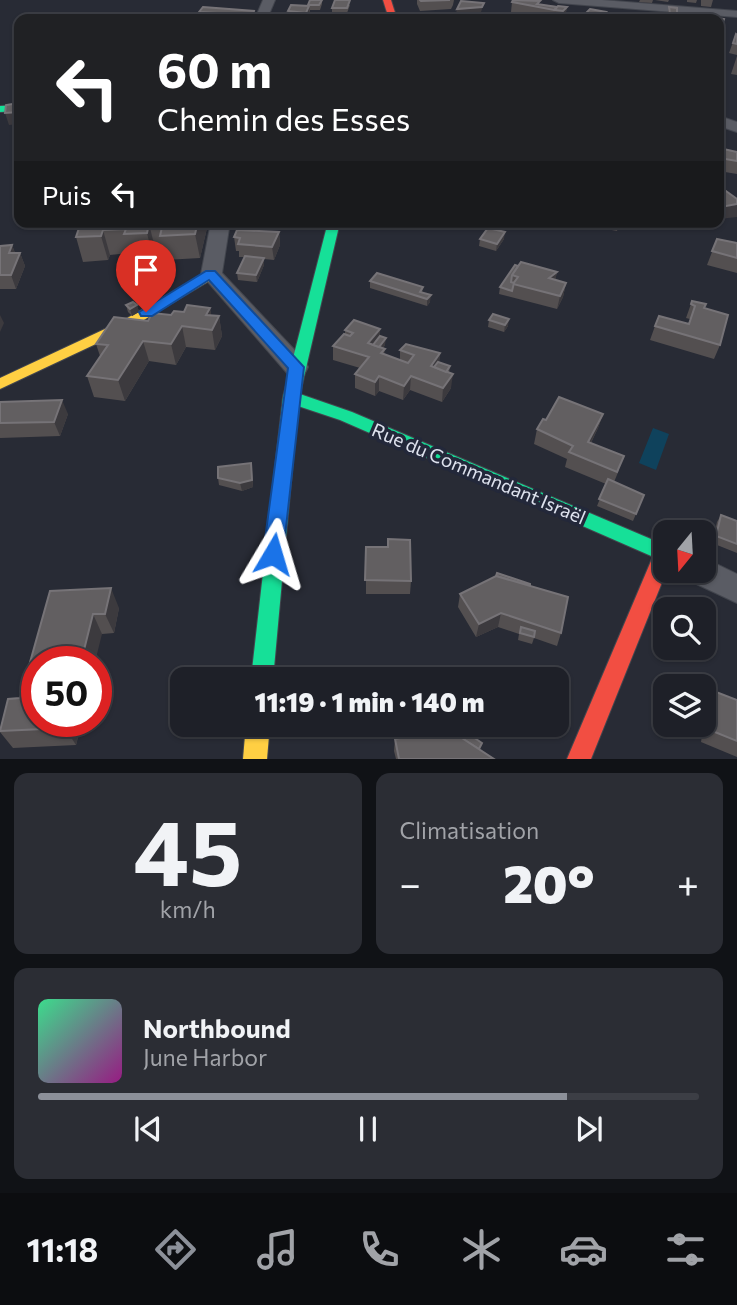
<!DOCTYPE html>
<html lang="fr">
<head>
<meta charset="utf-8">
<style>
	body { margin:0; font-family:Commissioner,sans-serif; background:#2b2d34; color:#f1f3f6; height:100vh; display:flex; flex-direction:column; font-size:26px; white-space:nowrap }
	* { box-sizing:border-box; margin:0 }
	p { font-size:23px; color:#a1a3a8 }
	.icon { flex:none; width:38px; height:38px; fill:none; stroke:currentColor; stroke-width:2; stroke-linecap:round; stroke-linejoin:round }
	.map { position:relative; height:759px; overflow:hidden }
	.drawer { display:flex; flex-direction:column; gap:14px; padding:14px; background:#101216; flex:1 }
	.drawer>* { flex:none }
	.banner { position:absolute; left:14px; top:14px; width:710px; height:214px; border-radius:14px; box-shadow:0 2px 5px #0004,0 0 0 2px #3c3e45; background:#202124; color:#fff; overflow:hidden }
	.needle { width:46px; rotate:198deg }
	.buttons { position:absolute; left:653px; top:520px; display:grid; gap:14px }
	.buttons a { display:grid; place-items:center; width:63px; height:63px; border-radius:14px; background:#1e2028; box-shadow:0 2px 5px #0004,0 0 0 2px #3c3e45; font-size:35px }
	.speed { position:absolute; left:21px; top:646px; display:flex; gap:14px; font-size:35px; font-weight:700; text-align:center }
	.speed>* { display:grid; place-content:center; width:91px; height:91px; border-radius:50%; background:#1e2028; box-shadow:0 2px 5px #0004,0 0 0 2px #3c3e45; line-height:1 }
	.speed .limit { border:10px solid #d22; background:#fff; color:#111 }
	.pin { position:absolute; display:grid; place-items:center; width:60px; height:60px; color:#fff; margin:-72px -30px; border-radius:50% 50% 50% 0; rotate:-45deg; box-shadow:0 0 7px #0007 }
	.pin .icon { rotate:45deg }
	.me { position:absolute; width:77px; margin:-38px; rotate:7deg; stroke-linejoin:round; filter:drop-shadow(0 0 5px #0008) }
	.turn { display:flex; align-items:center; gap:24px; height:147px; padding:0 28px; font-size:32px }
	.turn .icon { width:91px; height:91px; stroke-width:2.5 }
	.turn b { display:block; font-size:49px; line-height:60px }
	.then { display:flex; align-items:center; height:66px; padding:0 28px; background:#0003; gap:14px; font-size:26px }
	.big { font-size:52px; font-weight:800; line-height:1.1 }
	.drawer .card { flex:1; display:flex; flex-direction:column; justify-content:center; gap:10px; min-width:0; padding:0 24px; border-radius:14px; background:#2b2d34 }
	.drawer .dial { align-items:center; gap:0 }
	.dial b { font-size:91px; line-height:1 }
	.song { display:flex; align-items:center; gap:21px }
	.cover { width:84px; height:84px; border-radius:10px; background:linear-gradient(135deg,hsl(150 70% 55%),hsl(310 70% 35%)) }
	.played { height:7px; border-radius:4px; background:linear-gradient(90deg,#8c9099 80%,#3c3e45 80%) }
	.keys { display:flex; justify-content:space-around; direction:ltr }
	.heat { display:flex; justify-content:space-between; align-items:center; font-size:38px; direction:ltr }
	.drawer .tiles { flex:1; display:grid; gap:14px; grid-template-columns:1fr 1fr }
	.card:last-child { grid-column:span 2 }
	.trip { position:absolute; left:170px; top:667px; width:399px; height:70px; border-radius:14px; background:#1e2028; box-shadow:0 2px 5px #0004,0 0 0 2px #3c3e45; font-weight:800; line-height:70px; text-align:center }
	.menu { display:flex; height:112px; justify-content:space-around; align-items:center; background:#0c0d10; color:#a1a3a8 }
	.menu .icon { width:49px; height:49px }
	.menu .active { color:#8c9099 }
	.menu b { font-size:32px; color:#f1f3f6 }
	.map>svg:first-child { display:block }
</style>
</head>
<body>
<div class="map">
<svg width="737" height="759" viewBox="0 0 737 759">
	<rect width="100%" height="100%" fill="#282b35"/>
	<!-- water -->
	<polygon fill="#0f425c" points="653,428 669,434 656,470 639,463"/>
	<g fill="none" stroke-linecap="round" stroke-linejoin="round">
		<defs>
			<g id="street">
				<polygon points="263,0 275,0 267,19 255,19"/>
				<polygon points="553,0 602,0 737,11 737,17 559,3"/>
				<polygon points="719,116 737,122 737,132 719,126"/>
				<polygon points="211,222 230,222 222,273 305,361 308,367 305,373 287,373 201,274"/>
				<polygon points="704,558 737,574 737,603 688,580 684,570 704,570"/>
			</g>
			<g id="fast">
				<polygon points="19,105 19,111 0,112 0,106"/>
				<polygon points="328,222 340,222 300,394 352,412 665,545 665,562 340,420 298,406 273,679 251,679 283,397"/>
			</g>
			<g id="slow">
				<polygon points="211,270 216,271 216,277 132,327 0,389 0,378 122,321"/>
				<polygon points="246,724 270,724 267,759 243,759"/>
			</g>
			<g id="jam">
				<polygon points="383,0 391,0 397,19 389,19"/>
				<polygon points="665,546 665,570 667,570 591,759 567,759 654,554 657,548"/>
			</g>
		</defs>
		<!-- street casing -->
		<use href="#street" stroke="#43464e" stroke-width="2"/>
		<!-- fast casing -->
		<use href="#fast" stroke="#43464e" stroke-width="2"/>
		<!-- slow casing -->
		<use href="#slow" stroke="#43464e" stroke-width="2"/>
		<!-- jam casing -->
		<use href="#jam" stroke="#43464e" stroke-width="2"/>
		<!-- street -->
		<use href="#street" fill="#5a5c64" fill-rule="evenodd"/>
		<!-- fast -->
		<use href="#fast" fill="#16e098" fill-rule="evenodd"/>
		<!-- slow -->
		<use href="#slow" fill="#ffcf43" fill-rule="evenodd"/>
		<!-- jam -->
		<use href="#jam" fill="#f24e42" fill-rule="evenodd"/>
	</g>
	<!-- wall -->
	<g fill="#534f50">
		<polygon points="322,0 322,4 320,10 310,10 310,15 308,19 288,19 288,11 308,6"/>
		<polygon points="417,0 454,0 453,5 451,9 420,11 417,4"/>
		<polygon points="640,0 653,0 652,3 639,2"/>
		<polygon points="655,0 669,0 668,2"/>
		<polygon points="687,0 697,0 696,3 687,2"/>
		<polygon points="701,0 713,0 711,7 701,6"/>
		<polygon points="512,2 567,7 565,17 563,19 549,19 511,12"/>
		<polygon points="350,5 347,13 332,13 332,8"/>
		<polygon points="669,7 677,14 676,19 668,19 668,12"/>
		<polygon points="254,11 255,19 200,19 199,12"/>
		<polygon points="719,19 724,19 720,32"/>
		<polygon points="736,34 737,35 737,55 729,53"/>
		<polygon points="737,56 737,75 731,74"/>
		<polygon points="719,148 737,152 737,174 719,171"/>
		<polygon points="81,222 206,222 207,228 200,258 165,260 163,248 155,248 153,258 131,259 129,253 110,255 108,260 83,262 76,237"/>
		<polygon points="568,222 619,222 617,231"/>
		<polygon points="279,232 280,245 274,260 264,259 264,265 257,282 238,280 237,273 245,257 239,257 239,251 236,251 234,237"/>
		<polygon points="480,239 504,239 496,251 479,246"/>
		<polygon points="717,239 737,243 737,273 707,265"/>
		<polygon points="12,245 15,253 20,253 25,266 16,289 0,289 0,246"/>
		<polygon points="515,265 557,272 555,280 566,283 563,297 557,309 499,294 500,287"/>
		<polygon points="370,281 423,287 422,293 430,302 427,306 370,288"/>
		<polygon points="692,301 704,308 720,345 714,359 650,340 655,326 689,324 690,319 686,318"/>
		<polygon points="126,305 137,305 139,312 132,316 128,312"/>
		<polygon points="210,308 211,315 219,316 222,336 215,350 186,347 176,365 149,361 125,401 94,397 87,376 100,356 96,344 148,321 184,312"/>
		<polygon points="489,320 508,326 504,332 488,327"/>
		<polygon points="380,329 380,336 385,345 383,348 385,349 384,354 400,360 400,350 440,353 439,362 450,366 449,373 451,388 442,402 410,390 403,400 379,391 375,396 355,388 355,374 360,368 333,360 333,346 345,335 345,330"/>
		<polygon points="0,402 68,414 60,436 0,438"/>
		<polygon points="603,414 598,428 591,443 619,470 614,482 644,495 633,521 597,506 606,484 565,467 567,459 534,444 537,429"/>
		<polygon points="252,470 253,487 242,491 219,485 218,478"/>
		<polygon points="721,515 737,521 737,553 712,543 717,522"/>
		<polygon points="366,547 388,547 411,581 410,594 366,594"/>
		<polygon points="530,586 561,633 557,646 534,638 532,644 518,640 519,634 498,627 476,637 458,607 460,594"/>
		<polygon points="50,591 119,608 114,633 102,634 37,662 82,721 76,745 13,748 0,732 0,729 20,698"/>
		<polygon points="716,692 737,700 737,757 701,742 707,704"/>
		<polygon points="395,739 480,750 494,759 396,759 394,751"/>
	</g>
	<!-- shaded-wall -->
	<g fill="#3c3a3e">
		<polygon points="484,3 481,12 456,14 457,9"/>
		<polygon points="309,6 310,15 308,19 306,19 306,13"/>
		<polygon points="567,7 565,17 562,19 563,11"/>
		<polygon points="19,112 19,124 9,125 5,113"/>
		<polygon points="737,204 737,217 719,219 719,212 721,207"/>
		<polygon points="198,222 206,222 207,228 200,258 195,234"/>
		<polygon points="149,224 155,248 153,258 147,233"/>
		<polygon points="103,230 110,255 108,260 101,236"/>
		<polygon points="279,232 280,245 274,260 272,247"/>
		<polygon points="505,232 504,239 496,251 497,244"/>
		<polygon points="12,245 17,258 20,253 25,266 16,289 11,275 9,253"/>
		<polygon points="264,258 264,265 257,282 256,275"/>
		<polygon points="557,272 554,286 549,278"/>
		<polygon points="566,283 563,297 557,309 560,296"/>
		<polygon points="431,295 430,302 427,306 427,299"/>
		<polygon points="137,305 139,312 132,316 130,309"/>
		<polygon points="210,308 213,326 219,316 222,336 215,350 212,330 206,315"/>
		<polygon points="0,315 4,323 0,332"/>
		<polygon points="509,319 508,326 504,332 505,325"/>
		<polygon points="182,326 186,347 176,365 171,344"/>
		<polygon points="380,329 380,343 368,357 368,343"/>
		<polygon points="386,338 385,345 377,356 377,348"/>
		<polygon points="143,341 149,361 125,401 118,380"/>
		<polygon points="440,353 439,367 434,374 431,366"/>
		<polygon points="453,374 451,388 442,402 443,388"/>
		<polygon points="379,376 379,391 375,396 375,382"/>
		<polygon points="411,376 410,390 403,400 404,386"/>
		<polygon points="62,400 68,414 60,436 54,422"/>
		<polygon points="603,414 598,428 584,456 588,442"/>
		<polygon points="251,463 253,487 242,491 240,483"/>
		<polygon points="111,588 119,608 114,633 105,614"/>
		<polygon points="501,613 498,627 476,637 479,624"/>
		<polygon points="93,614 102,634 95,662 81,662"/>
		<polygon points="96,672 103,683 96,712"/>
		<polygon points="66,721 82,721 76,745 65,728"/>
	</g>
	<!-- building -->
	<g fill="#625f61" stroke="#767377" stroke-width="2">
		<polygon points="310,0 322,0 319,5 308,5"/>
		<polygon points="335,0 350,0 347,8 332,8"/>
		<polygon points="420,0 450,0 421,1"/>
		<polygon points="513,0 540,1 537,4 557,7 554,10 512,2"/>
		<polygon points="461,1 484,3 482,7 457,9"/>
		<polygon points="291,5 309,6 306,13 288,11"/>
		<polygon points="558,6 567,7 563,11 555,10"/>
		<polygon points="203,7 254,11 253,15 199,12"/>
		<polygon points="669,7 677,8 677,14 670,14"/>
		<polygon points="590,9 606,12 601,17 618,19 580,19"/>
		<polygon points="693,14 724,19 723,22 719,22 719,19 691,19"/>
		<polygon points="434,17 458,19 433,19"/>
		<polygon points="736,34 737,35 737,44 733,43"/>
		<polygon points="19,103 19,112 5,113 6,105"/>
		<polygon points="719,148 737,152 737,161 719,158"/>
		<polygon points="719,186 737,199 737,204 721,207 719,205"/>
		<polygon points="81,222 198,222 195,234 160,236 163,223 149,224 147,233 124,234 126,229 103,230 101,236 76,237"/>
		<polygon points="488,228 505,232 497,244 480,239"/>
		<polygon points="237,230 279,232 272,247 238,244 240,238 234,237"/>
		<polygon points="717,239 737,243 737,258 712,251"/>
		<polygon points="12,245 9,253 20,253 11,275 0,275 0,246"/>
		<polygon points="245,256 264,258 256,275 237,273"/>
		<polygon points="521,262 557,272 549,278 566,283 560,296 513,284 518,277 512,275"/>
		<polygon points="515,265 518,266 512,275 511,282 514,283 512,291 500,287"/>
		<polygon points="377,273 423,287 420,292 431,295 427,299 370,281"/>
		<polygon points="692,301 706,304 704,308 728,315 720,345 655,326 659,316 689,324 695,306 691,304"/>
		<polygon points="133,302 137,305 130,309 126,305"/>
		<polygon points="187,305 210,308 206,315 219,316 212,330 182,326 171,344 143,341 118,380 87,376 108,345 96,344 114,317 148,321 152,313 171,315 174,311 184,312"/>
		<polygon points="493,314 509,319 505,325 489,320"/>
		<polygon points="354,320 380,329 368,343 385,349 381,353 408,363 414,355 400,350 406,344 440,353 431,366 453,374 443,388 411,376 404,386 379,376 375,382 355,374 369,357 333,346 344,334 350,336 353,333 345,330"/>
		<polygon points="380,336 386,338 379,347 373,345"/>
		<polygon points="438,362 450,366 446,372 434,367"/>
		<polygon points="559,397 603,414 588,442 624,456 617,472 569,452 573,446 537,429 543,419 546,420"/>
		<polygon points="62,400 54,422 0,423 0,402"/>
		<polygon points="251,463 252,480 240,483 218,478 218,467"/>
		<polygon points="608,479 644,495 636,514 599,499"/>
		<polygon points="721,515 737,521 737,544 716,536"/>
		<polygon points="388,539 410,540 411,581 365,580 366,547 388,547"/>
		<polygon points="497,573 530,584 530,586 496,576"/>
		<polygon points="496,576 568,597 561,633 501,613 479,624 460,594"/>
		<polygon points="111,588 105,614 93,614 81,662 37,662 37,721 66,721 65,728 0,731 8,699 20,698 50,591"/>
		<polygon points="521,627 535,631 534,637 520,633"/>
		<polygon points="716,692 737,700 737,741 710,730"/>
		<polygon points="446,724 454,724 482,743 479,749 444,727"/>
		<polygon points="442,725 494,759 399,759 395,739 440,730"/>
	</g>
	<!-- route -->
	<polygon fill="#1a73e8" stroke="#114b97" stroke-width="2" points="206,271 215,271 304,367 283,554 280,560 273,562 266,560 263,554 288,368 209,280 152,316 141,316 139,312"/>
	<g text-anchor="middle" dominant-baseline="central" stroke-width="7" stroke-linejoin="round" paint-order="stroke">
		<!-- street labels -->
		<g font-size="19" fill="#dee2ee" stroke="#23283a">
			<text transform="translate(479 473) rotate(23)">Rue du Commandant Israël</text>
		</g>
	</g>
</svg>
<div class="buttons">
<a><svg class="needle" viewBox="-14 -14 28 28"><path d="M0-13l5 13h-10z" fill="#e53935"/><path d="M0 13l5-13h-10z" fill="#a1a3a8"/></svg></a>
<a><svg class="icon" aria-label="search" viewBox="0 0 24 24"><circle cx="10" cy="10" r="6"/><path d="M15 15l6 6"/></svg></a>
<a><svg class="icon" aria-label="layers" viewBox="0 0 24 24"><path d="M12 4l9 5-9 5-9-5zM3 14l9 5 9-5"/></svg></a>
</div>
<div class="speed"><div class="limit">50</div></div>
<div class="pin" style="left:146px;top:312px;background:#d93025"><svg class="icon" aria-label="arrive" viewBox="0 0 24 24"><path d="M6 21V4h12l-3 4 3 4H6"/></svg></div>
<svg class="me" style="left:273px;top:554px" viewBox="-20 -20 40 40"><path d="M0-17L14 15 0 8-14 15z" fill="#1a73e8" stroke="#fff" stroke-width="4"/></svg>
<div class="trip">11:19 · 1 min · 140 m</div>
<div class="banner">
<div class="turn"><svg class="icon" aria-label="left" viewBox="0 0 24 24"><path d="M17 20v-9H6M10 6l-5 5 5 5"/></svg><div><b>60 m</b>Chemin des Esses</div></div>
<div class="then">Puis<svg class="icon" aria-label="left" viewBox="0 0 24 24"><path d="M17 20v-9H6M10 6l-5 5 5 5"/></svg></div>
</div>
</div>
<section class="drawer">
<div class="tiles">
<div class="card dial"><b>45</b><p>km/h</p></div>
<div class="card"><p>Climatisation</p>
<div class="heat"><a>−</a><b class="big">20°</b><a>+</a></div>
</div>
<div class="card">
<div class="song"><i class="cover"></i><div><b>Northbound</b><p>June Harbor</p></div></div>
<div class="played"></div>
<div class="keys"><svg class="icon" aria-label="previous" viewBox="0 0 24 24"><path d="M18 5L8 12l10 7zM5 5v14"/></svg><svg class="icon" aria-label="pause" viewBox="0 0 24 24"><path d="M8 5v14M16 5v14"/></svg><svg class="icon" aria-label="next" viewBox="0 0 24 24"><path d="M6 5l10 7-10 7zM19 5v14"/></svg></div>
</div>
</div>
</section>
<nav class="menu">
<b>11:18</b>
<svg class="icon active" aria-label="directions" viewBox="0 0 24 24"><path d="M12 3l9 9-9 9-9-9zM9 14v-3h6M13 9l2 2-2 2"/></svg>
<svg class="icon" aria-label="music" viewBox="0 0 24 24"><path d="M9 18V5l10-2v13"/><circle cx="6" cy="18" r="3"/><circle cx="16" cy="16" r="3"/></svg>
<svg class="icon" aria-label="phone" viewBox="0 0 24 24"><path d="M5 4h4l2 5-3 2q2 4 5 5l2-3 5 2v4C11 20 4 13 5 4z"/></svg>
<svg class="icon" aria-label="climate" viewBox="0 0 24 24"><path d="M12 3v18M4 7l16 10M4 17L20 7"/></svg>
<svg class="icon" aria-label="car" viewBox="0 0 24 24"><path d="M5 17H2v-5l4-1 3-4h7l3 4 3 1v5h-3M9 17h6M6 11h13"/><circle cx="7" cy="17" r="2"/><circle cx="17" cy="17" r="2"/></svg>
<svg class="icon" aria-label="filters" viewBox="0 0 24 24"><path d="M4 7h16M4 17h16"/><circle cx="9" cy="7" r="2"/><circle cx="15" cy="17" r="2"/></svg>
</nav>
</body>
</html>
